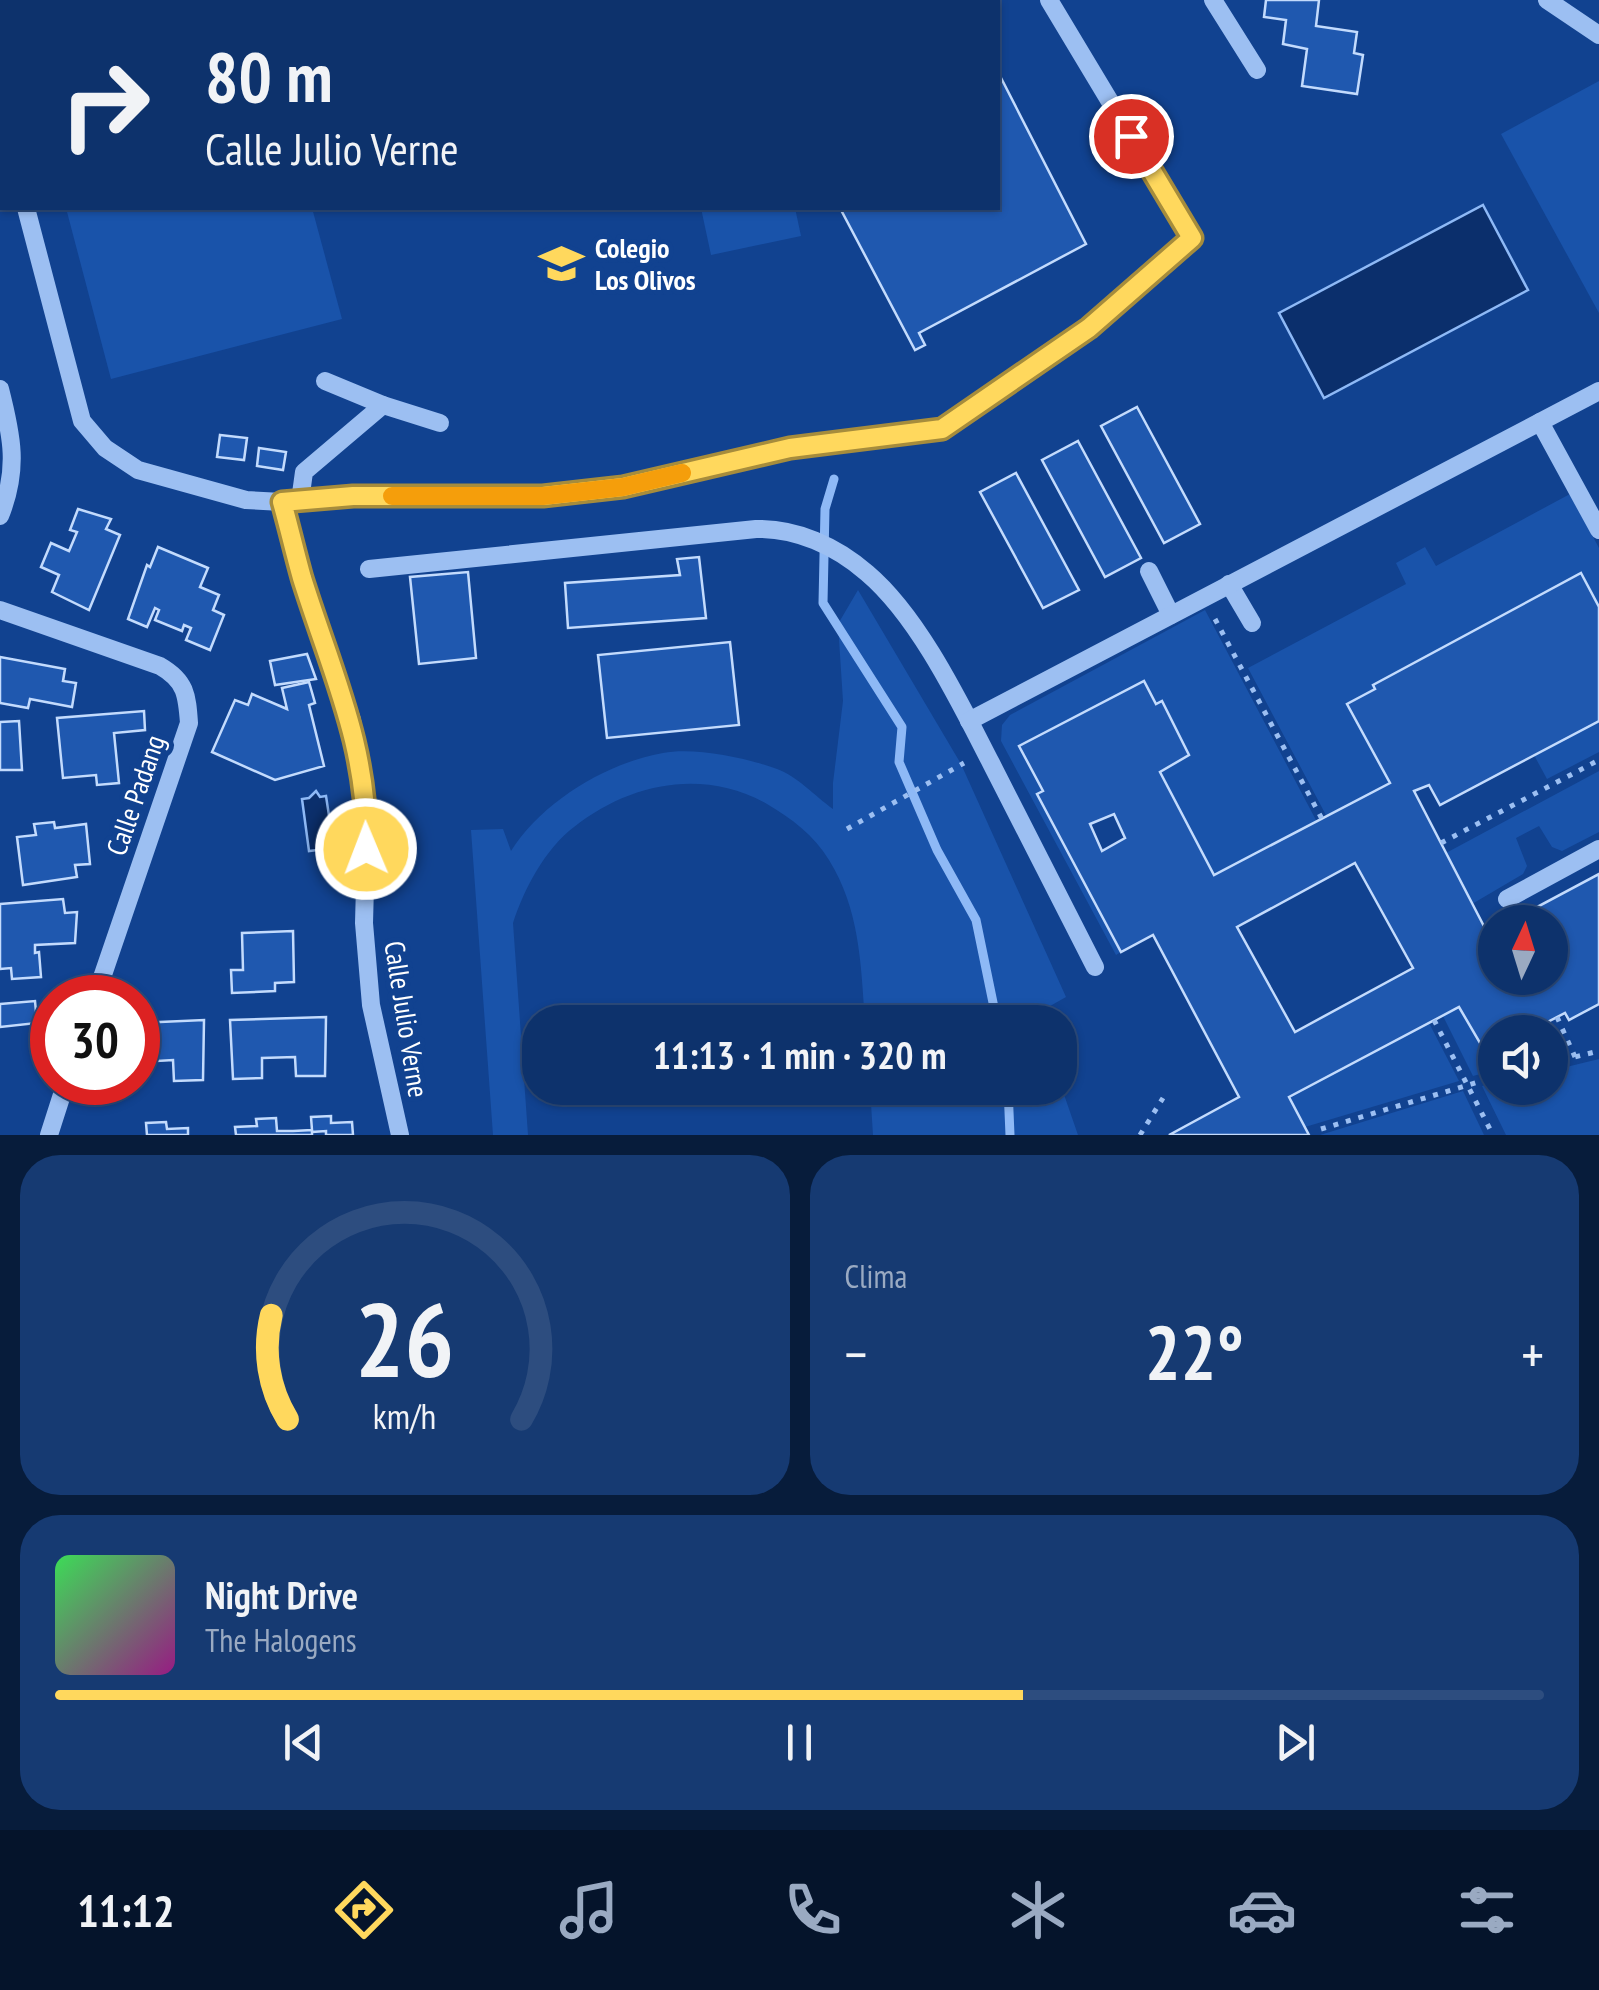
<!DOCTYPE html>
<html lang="es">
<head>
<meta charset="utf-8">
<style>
	body { margin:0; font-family:"PT Sans Narrow",sans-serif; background:#163a72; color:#f1f3f6; height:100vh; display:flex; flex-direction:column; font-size:38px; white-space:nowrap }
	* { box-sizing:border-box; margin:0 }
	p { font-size:32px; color:#9aaac2 }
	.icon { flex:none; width:55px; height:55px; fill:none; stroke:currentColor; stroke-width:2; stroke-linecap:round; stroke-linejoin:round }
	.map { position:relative; height:1135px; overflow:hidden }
	.side { display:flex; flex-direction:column; gap:20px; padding:20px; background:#071c3b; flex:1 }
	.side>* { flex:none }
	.top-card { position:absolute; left:0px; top:0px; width:1000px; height:210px; box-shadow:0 2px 8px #0004,0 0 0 2px #2d4d7f; background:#0d326c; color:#f1f3f6; overflow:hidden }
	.needle { width:65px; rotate:4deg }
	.tools { position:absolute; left:1478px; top:905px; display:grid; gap:20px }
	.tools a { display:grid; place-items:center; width:90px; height:90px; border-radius:50%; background:#0d326c; box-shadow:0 2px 8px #0004,0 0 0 2px #2d4d7f; font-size:50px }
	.speed { position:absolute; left:30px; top:975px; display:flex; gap:20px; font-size:50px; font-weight:700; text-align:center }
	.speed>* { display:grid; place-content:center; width:130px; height:130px; border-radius:50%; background:#0d326c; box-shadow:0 2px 8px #0004,0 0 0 2px #2d4d7f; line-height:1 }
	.speed .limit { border:15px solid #d22; background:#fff; color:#111 }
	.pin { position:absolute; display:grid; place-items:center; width:85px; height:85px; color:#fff; margin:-42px; border:5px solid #fff; border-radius:50%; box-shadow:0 2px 10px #0007 }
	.me { position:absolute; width:110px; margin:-55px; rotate:359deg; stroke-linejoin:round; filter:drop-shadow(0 0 8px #0008) }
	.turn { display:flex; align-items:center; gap:35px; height:210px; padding:0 40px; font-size:45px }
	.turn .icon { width:130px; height:130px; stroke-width:2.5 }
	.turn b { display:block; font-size:70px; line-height:85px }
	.big { font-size:75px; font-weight:700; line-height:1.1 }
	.side .tile { flex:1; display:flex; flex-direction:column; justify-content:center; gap:15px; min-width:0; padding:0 35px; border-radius:40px; background:#163a72 }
	.side .dial { align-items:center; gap:0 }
	.dial svg { height:260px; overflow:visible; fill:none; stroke:#2d4d7f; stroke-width:7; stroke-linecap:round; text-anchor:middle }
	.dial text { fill:#f1f3f6; stroke:none }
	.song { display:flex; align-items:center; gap:30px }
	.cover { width:120px; height:120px; border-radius:15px; background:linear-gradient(135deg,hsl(130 70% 55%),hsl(310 70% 35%)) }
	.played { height:10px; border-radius:5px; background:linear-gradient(90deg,#ffd85d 65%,#2d4d7f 65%) }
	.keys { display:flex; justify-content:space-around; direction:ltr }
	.heat { display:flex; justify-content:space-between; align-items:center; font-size:55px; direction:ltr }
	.side .tiles { flex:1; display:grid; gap:20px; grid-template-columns:1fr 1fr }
	.tile:last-child { grid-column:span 2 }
	.trip { position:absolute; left:522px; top:1005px; width:555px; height:100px; border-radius:40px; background:#0d326c; box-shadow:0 2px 8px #0004,0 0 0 2px #2d4d7f; font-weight:700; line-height:100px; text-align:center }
	.tab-bar { display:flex; height:160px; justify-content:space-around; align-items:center; background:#05142b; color:#9aaac2 }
	.tab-bar .icon { width:70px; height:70px }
	.tab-bar .selected { color:#ffd85d }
	.tab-bar b { font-size:45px; color:#f1f3f6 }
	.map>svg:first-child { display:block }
</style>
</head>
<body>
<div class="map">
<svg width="1599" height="1135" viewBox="0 0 1599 1135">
	<rect width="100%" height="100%" fill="#114290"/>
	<!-- green -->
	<g fill="#1953aa">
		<polygon points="15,0 566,0 567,2 16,2"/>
		<polygon points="1599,81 1599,313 1501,134"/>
		<polygon points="66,208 312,208 342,319 111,379"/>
		<polygon points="701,208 795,208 801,236 711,255"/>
		<polygon points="1570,494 1599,548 1599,607 1580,574 1374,684 1390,783 1327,817 1248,668 1406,584 1396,563 1425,547 1436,566"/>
		<path d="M858,590L961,764L1066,997L1036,1014L1039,1022H865C861,965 860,910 829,860C814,835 791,818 767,804C703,768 630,783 574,827C545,849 524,889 513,923L528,1135H493L471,830L503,829L511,851C542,802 606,763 663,753C695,747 747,758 777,769C797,776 816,797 833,809V783L843,701L838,624Z"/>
		<polygon points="1205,610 1317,822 1214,875 1160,772 1189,754 1162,702 1156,704 1144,681 1020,746 1043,791 1038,795 1121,952 1116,955 1001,741 1002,725 1010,715"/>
		<polygon points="1599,721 1599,752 1547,779 1534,755"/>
		<polygon points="1599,771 1599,832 1562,851 1552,847 1539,826 1516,838 1527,866 1523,874 1472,904 1446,853"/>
		<polygon points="1459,1007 1487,1054 1495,1050 1495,1070 1473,1076 1443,1016"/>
		<polygon points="1429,1023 1459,1081 1305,1127 1289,1097"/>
		<polygon points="1599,1059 1599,1135 1506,1135 1482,1086 1495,1083 1495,1088 1550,1088 1550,1071"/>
		<polygon points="1060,1083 1078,1135 873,1135 870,1088 1060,1088"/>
		<polygon points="1463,1091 1484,1135 1320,1135"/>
	</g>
	<!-- water -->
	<g fill="#0b2f6c" stroke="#8eb9f6" stroke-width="2.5">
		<polygon points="1483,205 1528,290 1324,398 1279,313"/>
		<polygon points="316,791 320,797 326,796 334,848 309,851 302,799 309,798"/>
	</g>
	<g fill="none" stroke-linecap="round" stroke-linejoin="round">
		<!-- stream -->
		<g stroke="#8eb9f6" stroke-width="9">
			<polyline points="834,479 825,509 823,603 902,727 899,762 937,850 976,920 997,1022"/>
			<polyline points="1008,1088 1010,1135"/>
		</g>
	</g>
	<!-- building -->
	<g fill="#1f58af" stroke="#c3dbfd" stroke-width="2.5" fill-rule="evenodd">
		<polygon points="1266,0 1319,0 1316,26 1357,32 1354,53 1363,55 1357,94 1302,86 1307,49 1283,44 1286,20 1264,17"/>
		<polygon points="998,72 1086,244 919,333 925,345 915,350 840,208 998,208"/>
		<polygon points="1137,407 1200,524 1164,543 1101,426"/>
		<polygon points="220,435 247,438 244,460 217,457"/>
		<polygon points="1078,441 1141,558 1105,577 1042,460"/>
		<polygon points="259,448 286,452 283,470 257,466"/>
		<polygon points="1016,473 1079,590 1043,608 980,492"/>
		<polygon points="78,509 111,519 106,529 120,535 89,610 52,592 59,575 41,567 51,543 69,551 77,532 70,530"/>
		<polygon points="158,547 208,568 200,587 219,595 213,610 224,615 210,650 186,640 191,628 184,625 182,631 155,620 159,610 155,608 147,627 128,619 147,565 150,567"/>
		<polygon points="699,557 706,618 568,628 565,583 680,575 677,559"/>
		<polygon points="468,572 476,658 419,664 410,577"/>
		<path d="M1581,573L1599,607V721L1440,805L1429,785L1414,791L1488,934L1495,930V978H1550V922H1509L1599,874V1004L1569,1020L1565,1013L1528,1032H1495V1050L1487,1055L1459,1007L1289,1097L1309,1135H1169L1239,1097L1153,935L1121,952L1037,794L1043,791L1019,746L1144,681L1156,704L1162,701L1189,755L1160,772L1214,875L1390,783L1347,704L1375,689L1373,685ZM1114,814L1125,838L1102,851L1090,824ZM1355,863L1413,968L1295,1032L1237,927Z"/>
		<polygon points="730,642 739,725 607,738 598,655"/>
		<polygon points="307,654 316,679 275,685 270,661"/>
		<polygon points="0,657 65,669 63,681 76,683 72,707 30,699 28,708 0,703"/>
		<polygon points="309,682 315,703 309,705 324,766 275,780 212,752 235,700 248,705 252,694 287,709 282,688"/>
		<polygon points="144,711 145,730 114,733 119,783 97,785 96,775 63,778 57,718"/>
		<polygon points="19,721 22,770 0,770 0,722"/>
		<polygon points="54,822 55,828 86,824 90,864 75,865 77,877 23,885 17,837 36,835 34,824"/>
		<polygon points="63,899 65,913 77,912 75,943 35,945 35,953 39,952 41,977 12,979 11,968 0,969 0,904"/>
		<polygon points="293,931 294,982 275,983 275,991 232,993 231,970 243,970 242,933"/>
		<polygon points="35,1001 37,1023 0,1027 0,1004"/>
		<polygon points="326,1017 325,1076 296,1076 295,1057 262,1058 262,1078 233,1079 230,1020"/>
		<polygon points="204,1020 203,1080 174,1081 173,1060 140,1062 140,1082 138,1082 138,1023"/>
		<polygon points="331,1116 331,1123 352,1122 353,1135 326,1135 326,1131 312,1132 312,1135 236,1135 235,1127 257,1126 256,1119 276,1118 277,1131 293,1131 312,1130 311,1117"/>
		<polygon points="166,1122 167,1129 188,1128 188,1135 147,1135 146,1123"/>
	</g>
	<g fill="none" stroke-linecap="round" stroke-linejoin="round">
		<!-- path -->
		<g stroke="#9cbff2" stroke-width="5" stroke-dasharray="5 8" stroke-linecap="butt">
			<polyline points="1215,619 1322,819"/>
			<polyline points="847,829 964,763"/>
			<polyline points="1441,843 1599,760"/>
			<polyline points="1557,1017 1575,1057"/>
			<polyline points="1434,1020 1493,1135"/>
			<polyline points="1550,1063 1599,1051"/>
			<polyline points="1321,1129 1495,1077"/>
			<polyline points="1140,1135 1163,1098"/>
		</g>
		<!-- minor -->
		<g stroke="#9cbff2" stroke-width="18">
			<polyline points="1213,0 1257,70"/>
			<polyline points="1547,0 1599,35"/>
			<polyline points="0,107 2,116"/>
			<polyline points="26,208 82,421 105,448 138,470 246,500 282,502 353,496 543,496 623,487 790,448 941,429 1089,329 1192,238 1049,0"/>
			<polyline points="325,381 383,405 440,423"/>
			<path d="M0,389C12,436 19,469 0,516"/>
			<polyline points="1540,422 1599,391"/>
			<polyline points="300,501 304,472 383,405"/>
			<polyline points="282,502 302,577 352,720 367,812 364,923 371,1005 400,1135"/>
			<path d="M369,569L756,529C796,528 836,546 867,573C919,617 960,703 991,763C1025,831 1060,899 1095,967"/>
			<polyline points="1149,571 1171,615"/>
			<polyline points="1229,584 1252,623"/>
			<path d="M0,610L160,666C186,681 187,695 189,723L95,998"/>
			<polyline points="969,721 1540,422 1599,530"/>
			<polyline points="1507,899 1599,849"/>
			<polyline points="49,1135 66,1082"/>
		</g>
	</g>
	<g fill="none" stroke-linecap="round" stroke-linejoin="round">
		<defs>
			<path id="route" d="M366,849C369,748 331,671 302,578C295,553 289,527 282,502L353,496H543L623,487L790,448L942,429L1089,328L1192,238L1131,136"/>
		</defs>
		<!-- route casing -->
		<use href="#route" stroke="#a68c3c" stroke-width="25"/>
		<!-- route -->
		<use href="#route" stroke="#ffd85d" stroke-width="18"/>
		<!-- slow -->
		<polyline stroke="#f59e0b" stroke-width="18" points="392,496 543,496 623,487 682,473"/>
	</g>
	<!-- icons -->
	<defs>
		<symbol id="school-bare" viewBox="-9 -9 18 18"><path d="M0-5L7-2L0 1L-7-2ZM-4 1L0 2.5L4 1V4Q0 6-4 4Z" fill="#ffd85d" stroke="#114290" stroke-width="2.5" paint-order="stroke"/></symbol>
	</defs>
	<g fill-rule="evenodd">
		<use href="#school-bare" x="530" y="232" width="63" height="63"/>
	</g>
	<g text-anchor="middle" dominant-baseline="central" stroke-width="10" stroke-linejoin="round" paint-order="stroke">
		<!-- poi labels -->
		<g font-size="28" font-weight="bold" fill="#fff" stroke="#114290" text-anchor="start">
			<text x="595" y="247">Colegio<tspan x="595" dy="32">Los Olivos</tspan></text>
		</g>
		<!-- street labels -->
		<g font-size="28" fill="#fff" stroke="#114290">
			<text transform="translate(135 795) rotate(-71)">Calle Padang</text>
			<text transform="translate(407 1019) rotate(81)">Calle Julio Verne</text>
		</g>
	</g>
</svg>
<div class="tools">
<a><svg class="needle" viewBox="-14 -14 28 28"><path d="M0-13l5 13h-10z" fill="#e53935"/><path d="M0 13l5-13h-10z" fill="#9aaac2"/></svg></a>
<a><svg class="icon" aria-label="sound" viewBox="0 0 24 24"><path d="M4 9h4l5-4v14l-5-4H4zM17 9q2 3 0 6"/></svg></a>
</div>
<div class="speed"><div class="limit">30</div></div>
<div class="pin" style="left:1131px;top:136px;background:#d93025"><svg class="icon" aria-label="arrive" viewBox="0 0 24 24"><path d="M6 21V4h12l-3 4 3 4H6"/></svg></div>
<svg class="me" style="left:366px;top:849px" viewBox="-20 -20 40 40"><circle r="17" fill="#ffd85d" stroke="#fff" stroke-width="3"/><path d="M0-11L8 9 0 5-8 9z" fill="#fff"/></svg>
<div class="trip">11:13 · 1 min · 320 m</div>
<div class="top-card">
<div class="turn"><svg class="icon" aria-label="right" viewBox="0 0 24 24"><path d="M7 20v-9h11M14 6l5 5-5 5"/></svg><div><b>80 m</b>Calle Julio Verne</div></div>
</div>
</div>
<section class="side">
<div class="tiles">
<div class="tile dial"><svg viewBox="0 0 100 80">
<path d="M14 69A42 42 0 1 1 86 69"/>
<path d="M14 69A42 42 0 0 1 9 37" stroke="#ffd85d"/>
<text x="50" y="56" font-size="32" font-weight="700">26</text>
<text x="50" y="72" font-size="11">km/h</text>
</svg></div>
<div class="tile"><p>Clima</p>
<div class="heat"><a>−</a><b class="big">22°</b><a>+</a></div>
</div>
<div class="tile">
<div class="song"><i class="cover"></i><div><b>Night Drive</b><p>The Halogens</p></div></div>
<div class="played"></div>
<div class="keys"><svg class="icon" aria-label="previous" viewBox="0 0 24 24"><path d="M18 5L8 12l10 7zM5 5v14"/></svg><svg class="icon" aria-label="pause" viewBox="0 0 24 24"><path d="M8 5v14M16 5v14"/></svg><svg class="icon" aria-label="next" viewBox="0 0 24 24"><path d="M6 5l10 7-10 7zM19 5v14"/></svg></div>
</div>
</div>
</section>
<nav class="tab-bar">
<b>11:12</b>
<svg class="icon selected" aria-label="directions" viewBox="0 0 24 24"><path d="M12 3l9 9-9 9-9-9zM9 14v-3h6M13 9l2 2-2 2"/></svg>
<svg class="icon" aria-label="music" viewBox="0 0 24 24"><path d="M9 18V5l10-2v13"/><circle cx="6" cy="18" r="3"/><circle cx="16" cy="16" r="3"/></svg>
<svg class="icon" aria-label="phone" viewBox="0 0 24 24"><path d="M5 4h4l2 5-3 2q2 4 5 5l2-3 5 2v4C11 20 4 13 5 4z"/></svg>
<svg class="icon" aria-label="climate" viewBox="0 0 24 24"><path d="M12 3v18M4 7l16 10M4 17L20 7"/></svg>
<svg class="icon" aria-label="car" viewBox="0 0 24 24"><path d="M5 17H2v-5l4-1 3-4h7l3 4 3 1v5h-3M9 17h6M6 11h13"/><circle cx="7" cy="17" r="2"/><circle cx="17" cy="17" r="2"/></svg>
<svg class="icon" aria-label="filters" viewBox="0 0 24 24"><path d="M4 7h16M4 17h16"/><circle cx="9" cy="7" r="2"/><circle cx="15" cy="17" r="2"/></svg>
</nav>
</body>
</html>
